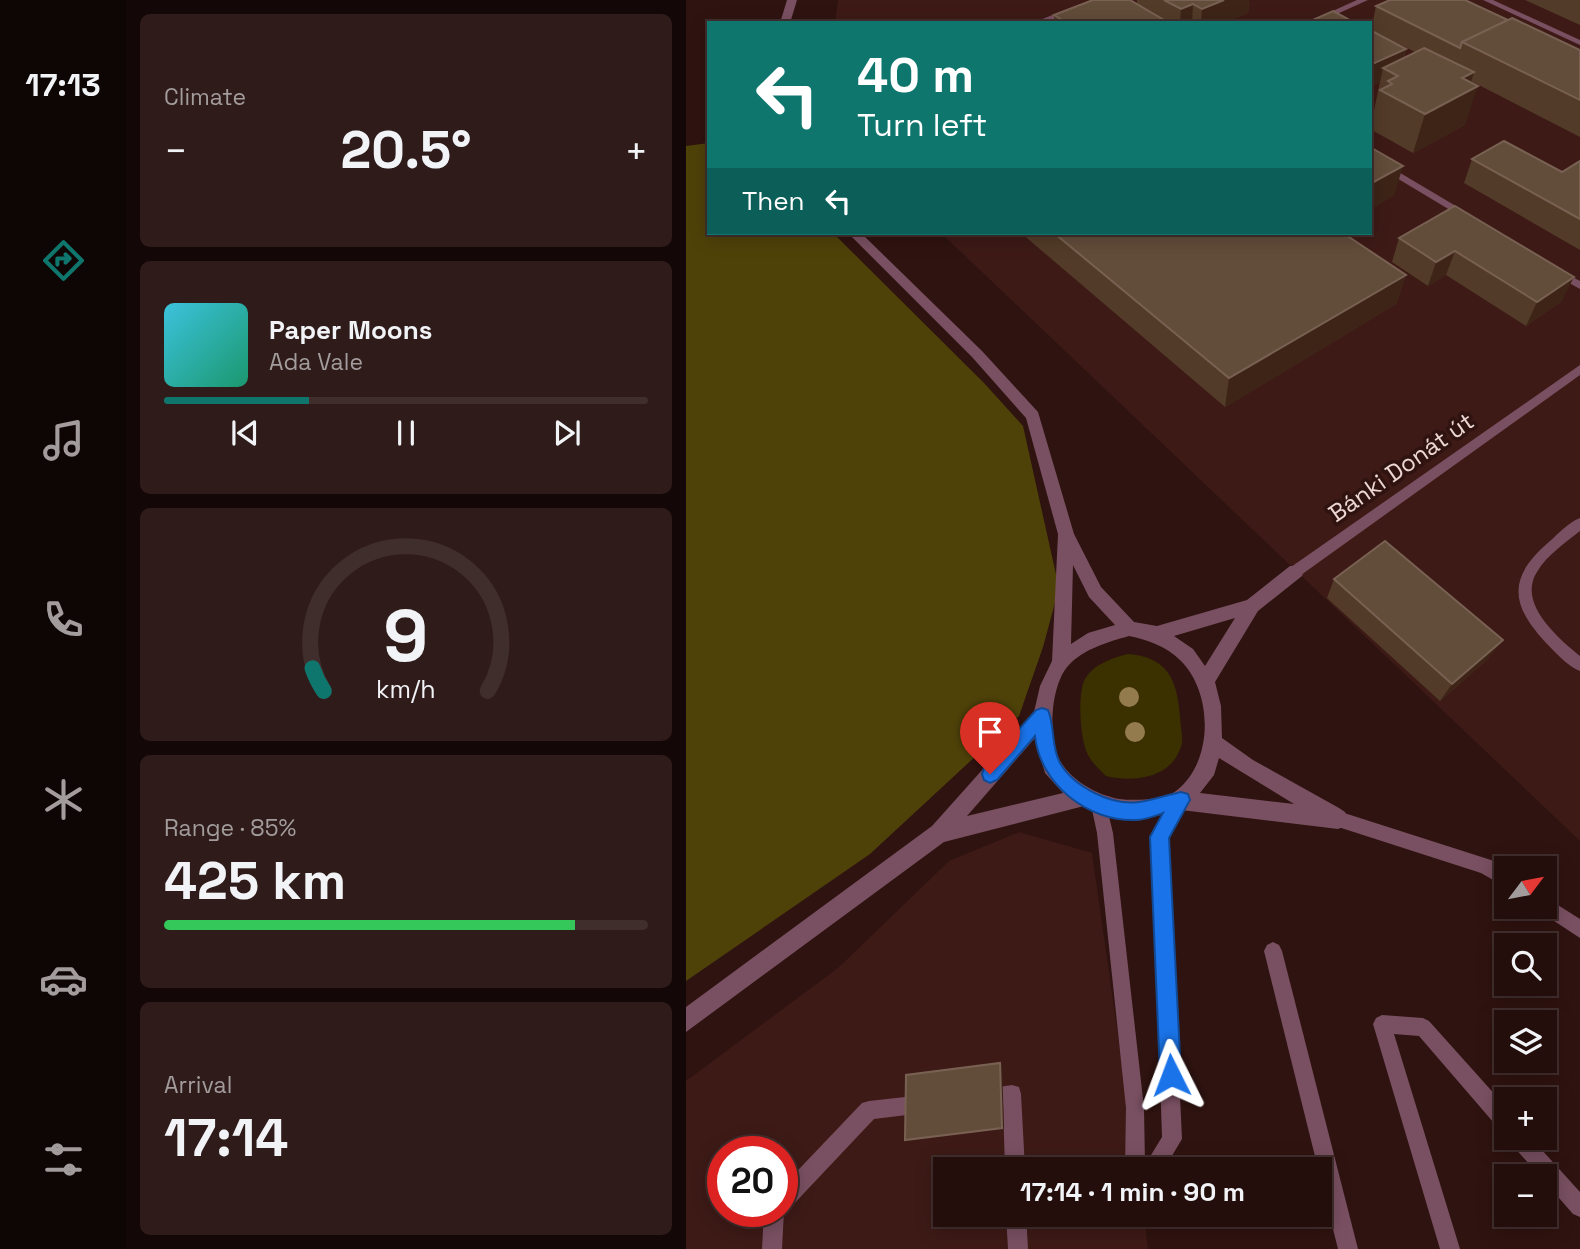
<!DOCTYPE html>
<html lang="en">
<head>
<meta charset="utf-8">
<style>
	body { margin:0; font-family:"Space Grotesk",sans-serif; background:#2f1c1a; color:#f1f3f6; height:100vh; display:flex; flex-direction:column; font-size:26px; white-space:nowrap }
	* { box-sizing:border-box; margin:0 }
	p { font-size:23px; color:#a39c9d }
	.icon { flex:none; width:38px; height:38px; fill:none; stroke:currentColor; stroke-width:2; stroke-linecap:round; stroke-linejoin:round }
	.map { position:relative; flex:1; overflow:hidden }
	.drawer { display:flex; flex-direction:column; gap:14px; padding:14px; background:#130807; width:560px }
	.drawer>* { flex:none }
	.hud { position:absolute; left:21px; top:21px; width:665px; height:214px; border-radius:0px; box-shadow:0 4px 18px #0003,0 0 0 2px #402e2d; background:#0f766e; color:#fff; overflow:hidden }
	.needle { width:46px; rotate:58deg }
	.tools { position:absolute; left:808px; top:856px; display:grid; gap:14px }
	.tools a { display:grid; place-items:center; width:63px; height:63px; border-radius:0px; background:#230e0c; box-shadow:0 4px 18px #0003,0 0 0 2px #402e2d; font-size:35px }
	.speed { position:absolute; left:21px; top:1136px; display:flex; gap:14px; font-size:35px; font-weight:700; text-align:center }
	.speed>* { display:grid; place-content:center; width:91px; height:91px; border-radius:50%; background:#230e0c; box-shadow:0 4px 18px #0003,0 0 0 2px #402e2d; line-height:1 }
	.speed .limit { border:10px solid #d22; background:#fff; color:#111 }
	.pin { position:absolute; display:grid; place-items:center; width:60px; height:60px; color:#fff; margin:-72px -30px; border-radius:50% 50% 50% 0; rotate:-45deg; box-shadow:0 0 7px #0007 }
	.pin .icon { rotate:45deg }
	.me { position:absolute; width:77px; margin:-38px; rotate:357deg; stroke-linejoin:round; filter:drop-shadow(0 0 5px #0008) }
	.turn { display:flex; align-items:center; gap:24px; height:147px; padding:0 35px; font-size:32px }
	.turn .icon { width:91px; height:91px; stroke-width:2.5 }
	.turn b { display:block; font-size:49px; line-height:60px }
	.then { display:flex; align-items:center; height:66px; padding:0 35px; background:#0003; gap:14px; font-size:26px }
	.big { font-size:52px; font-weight:800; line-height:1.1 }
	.drawer .tile { flex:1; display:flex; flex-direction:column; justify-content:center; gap:10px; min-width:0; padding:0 24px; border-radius:10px; background:#2f1c1a }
	.drawer .dial { align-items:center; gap:0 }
	.dial svg { height:182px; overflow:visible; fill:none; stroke:#402e2d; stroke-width:7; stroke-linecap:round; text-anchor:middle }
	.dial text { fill:#f1f3f6; stroke:none }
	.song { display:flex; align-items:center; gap:21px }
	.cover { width:84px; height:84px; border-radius:10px; background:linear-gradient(135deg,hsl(190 70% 55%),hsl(160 70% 35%)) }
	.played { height:7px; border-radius:4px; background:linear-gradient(90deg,#0f766e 30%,#402e2d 30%) }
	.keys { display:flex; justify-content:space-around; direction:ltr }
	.heat { display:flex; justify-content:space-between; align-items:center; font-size:38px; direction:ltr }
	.charge { height:10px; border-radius:5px; background:linear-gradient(90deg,#34c759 85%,#402e2d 0) }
	.trip { position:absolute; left:247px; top:1157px; width:399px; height:70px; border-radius:0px; background:#230e0c; box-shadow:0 4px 18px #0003,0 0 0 2px #402e2d; font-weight:800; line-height:70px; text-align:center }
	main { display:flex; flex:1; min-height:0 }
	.menu { display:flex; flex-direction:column; width:126px; justify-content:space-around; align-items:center; background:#0e0605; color:#a39c9d }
	.menu .icon { width:49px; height:49px }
	.menu .selected { color:#0f766e }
	.menu b { font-size:32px; color:#f1f3f6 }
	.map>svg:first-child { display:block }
</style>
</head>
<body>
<main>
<nav class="menu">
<b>17:13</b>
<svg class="icon selected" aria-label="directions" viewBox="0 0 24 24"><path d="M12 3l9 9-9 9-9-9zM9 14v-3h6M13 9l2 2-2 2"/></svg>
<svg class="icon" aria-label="music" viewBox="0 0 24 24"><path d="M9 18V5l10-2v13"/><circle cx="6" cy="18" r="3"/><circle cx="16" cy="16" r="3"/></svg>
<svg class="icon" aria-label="phone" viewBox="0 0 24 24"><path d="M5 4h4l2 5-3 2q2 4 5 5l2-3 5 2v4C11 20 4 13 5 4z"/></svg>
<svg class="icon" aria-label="climate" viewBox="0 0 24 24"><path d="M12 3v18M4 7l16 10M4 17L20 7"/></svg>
<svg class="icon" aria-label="car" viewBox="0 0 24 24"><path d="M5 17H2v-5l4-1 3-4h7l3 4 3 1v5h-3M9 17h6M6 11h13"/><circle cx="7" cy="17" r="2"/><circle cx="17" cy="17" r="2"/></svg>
<svg class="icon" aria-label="filters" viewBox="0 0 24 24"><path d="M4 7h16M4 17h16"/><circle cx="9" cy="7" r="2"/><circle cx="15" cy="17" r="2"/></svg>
</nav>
<section class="drawer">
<div class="tile"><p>Climate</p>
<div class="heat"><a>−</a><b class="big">20.5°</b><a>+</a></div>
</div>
<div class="tile">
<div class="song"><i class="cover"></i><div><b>Paper Moons</b><p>Ada Vale</p></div></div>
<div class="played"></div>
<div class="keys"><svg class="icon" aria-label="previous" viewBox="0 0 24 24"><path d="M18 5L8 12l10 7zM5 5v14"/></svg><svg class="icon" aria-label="pause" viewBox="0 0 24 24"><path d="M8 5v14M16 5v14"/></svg><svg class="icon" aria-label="next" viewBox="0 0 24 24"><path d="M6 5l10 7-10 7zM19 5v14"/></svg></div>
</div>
<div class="tile dial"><svg viewBox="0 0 100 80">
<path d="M14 69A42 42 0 1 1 86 69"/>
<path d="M14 69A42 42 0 0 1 9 59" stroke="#0f766e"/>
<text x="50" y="56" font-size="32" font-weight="700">9</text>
<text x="50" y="72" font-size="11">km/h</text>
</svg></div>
<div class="tile"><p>Range · 85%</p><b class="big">425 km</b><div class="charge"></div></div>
<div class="tile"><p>Arrival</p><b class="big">17:14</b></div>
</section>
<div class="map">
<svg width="894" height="1249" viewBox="0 0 894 1249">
	<rect width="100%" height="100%" fill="#2f1310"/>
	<!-- built -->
	<g fill="#3d1a16" fill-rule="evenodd">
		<polygon points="152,0 894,0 894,841 255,233 684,233 684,23 149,23"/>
		<path d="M333,832L406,853L451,1169H259V1214L458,1215L462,1249H0V1081L152,968L263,861ZM37,1152H96V1211H37Z"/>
	</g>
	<!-- green -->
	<path fill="#3b3000" d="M442,654C482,657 491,680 494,716C494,724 497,735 496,743C488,778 449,783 420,776C414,770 406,763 402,755C394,741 391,693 399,679C408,664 426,658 442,654Z"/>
	<!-- forest -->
	<polygon fill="#4f4209" points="23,143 23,233 147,233 298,383 337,426 373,588 357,647 333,716 184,854 0,981 0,146"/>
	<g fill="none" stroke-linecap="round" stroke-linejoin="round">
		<!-- service -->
		<g fill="#795061" fill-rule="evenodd">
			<polygon points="405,0 416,0 358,23 346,23"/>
			<polygon points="671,0 682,0 631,23 620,23"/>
			<polygon points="797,0 807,0 894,40 894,45"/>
			<polygon points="684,155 785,215 787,217 779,219 684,162"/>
			<polygon points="871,269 894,281 894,289 867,274 866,272"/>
			<polygon points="894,365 894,375 615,575 605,575 603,571 605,567"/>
			<path d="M894,518V531C879,543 861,555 851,572C831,603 872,638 894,656V671C883,667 873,656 864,647C825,607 819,579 864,541C873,533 883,522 894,518Z"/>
			<polygon points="495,792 501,795 503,800 482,838 496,1139 478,1169 439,1169 440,1108 411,833 405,805 407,800 413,797 419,800 427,833 458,1108 459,1165 476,1137 466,837 489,795"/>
			<polygon points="652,811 805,860 821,870 821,888 795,873 646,825 644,819 646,813"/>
			<polygon points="859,897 894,919 894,938 853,911 851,906 859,906"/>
			<polygon points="587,942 593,945 596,951 672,1249 652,1249 578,951 581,945"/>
			<polygon points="696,1015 737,1018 743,1021 821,1108 821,1132 814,1130 733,1036 708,1034 774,1249 754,1249 687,1024 690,1018"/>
			<polygon points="326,1085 333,1087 335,1094 339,1169 319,1169 317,1104 299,1106 292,1104 290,1097 292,1090"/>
			<polygon points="237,1095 244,1097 246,1104 244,1111 237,1113 188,1119 103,1209 98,1211 96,1249 76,1249 78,1211 96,1211 96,1187 176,1103 183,1101"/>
			<polygon points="823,1138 845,1138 894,1192 894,1217 887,1214 859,1182 859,1176 854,1176 826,1145"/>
			<polygon points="320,1214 340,1214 342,1249 322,1249"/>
		</g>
		<!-- minor -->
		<g fill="#795061" fill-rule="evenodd">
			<polygon points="101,0 111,0 104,23 94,23"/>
			<path d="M162,233H175L296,351L352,412L388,534L415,587L448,622L471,626L561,600L604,566H616L618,571L616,576L572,611L529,682L535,706L536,738L567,760L653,808L659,812L662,819L659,826L652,829L495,810L450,821L413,815L398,806L258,842L0,1032V1007L246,826L348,712L354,686L366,661L372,534L340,418L286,357ZM387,565L403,597L429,625L402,633L385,644ZM549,618L519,666L507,649L488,636ZM443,636C462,640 480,646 495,661C527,693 528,762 490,791C478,800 448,801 433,799C412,795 388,782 376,764C361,742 364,686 382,666C397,649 422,642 443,636ZM349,738L359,773L377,793L281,816ZM533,758L608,804L514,793L528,775Z"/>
		</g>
	</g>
	<!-- trees -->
	<g fill="#947b4e">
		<circle cx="443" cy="697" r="10"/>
		<circle cx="449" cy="732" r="10"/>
	</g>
	<!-- wall -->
	<g fill="#523b28">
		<polygon points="451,0 563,0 562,13 538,23 368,23 368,15 451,4"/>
		<polygon points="839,0 894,0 894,25"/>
		<polygon points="690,6 822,20 894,50 894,137 785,81 779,125 727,153 684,129 694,82 684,87 684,30 720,49 718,58 729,52 685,30"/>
		<polygon points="786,159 876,172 894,161 894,250 778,183"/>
		<polygon points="769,206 876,301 840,326 760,275 742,286 706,262 713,238"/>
		<polygon points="335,233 657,233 720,275 710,304 539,407"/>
		<polygon points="648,579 803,658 754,701 641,598"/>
	</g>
	<!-- shaded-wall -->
	<g fill="#3d2417">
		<polygon points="538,0 563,0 562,13 538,23 515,23 516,9"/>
		<polygon points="507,4 506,23 494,23 495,9"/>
		<polygon points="720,49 714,73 697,68 694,82 684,87 684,65"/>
		<polygon points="788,72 782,92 792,86 779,125 727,153 739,114 776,78"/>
		<polygon points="717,166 708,196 684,210 684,184"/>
		<polygon points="769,251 760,275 742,286 750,262"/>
		<polygon points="720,275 710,304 539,407 543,378"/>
		<polygon points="888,277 876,301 840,326 851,302"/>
		<polygon points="817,640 803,658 754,701 766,684"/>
		<polygon points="314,1063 316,1064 318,1128 316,1128"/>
	</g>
	<!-- building -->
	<g fill="#624c3a" stroke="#786152" stroke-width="2">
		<polygon points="407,0 444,0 483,23 381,23 368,15"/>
		<polygon points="478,0 538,0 516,9 507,4 495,9"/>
		<polygon points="704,0 779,0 822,20 776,42 774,48 690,6"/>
		<polygon points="647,11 669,23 620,23"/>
		<polygon points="826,18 894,50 894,100 776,42"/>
		<polygon points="684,30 720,49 684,65"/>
		<polygon points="738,48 788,72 776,78 792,86 739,114 694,90 706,84 702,81 712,76 697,68"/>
		<polygon points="818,141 876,172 894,161 894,219 786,159"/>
		<polygon points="684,147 717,166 684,184"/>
		<polygon points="769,206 888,277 851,302 769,251 750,262 713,238"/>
		<polygon points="368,233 657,233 720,275 543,378"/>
		<polygon points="699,541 817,640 766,684 648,579"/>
		<polygon points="314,1063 316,1128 219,1140 220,1075"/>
	</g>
	<!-- route -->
	<path fill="#1a73e8" stroke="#114b97" stroke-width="2" d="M356,708L362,710C369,726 365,747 374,763C388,787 426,806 453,802C467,800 481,795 495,792L502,794L504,800L483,838L495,1075L492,1083L485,1086L477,1083L474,1075L464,837L477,813C469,816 459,820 450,820C402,822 354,784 349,736L311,780L304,783L298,780L296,774L298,768L350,710Z"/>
	<g text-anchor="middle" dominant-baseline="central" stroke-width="7" stroke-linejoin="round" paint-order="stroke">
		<!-- street labels -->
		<g font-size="24" fill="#ecd7d4" stroke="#2f1310">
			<text transform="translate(715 467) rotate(-35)">Bánki Donát út</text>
		</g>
	</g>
</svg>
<div class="tools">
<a><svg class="needle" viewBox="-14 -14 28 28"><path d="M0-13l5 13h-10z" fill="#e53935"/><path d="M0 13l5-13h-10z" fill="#a39c9d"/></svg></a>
<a><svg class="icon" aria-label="search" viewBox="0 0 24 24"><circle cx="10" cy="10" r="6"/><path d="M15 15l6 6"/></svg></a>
<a><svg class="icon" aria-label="layers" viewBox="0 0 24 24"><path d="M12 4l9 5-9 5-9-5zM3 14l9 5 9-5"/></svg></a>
<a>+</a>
<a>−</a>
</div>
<div class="speed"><div class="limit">20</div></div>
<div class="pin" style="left:304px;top:774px;background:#d93025"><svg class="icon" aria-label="arrive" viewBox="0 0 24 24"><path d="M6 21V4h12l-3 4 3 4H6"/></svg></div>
<svg class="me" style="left:485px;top:1075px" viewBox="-20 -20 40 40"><path d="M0-17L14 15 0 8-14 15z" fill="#1a73e8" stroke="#fff" stroke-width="4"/></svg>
<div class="trip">17:14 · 1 min · 90 m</div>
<div class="hud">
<div class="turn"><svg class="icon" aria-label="left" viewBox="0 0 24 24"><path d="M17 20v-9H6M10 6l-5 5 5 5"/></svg><div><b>40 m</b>Turn left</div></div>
<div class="then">Then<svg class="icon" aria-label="left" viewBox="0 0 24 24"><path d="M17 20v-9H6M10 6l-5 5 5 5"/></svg></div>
</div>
</div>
</main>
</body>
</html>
